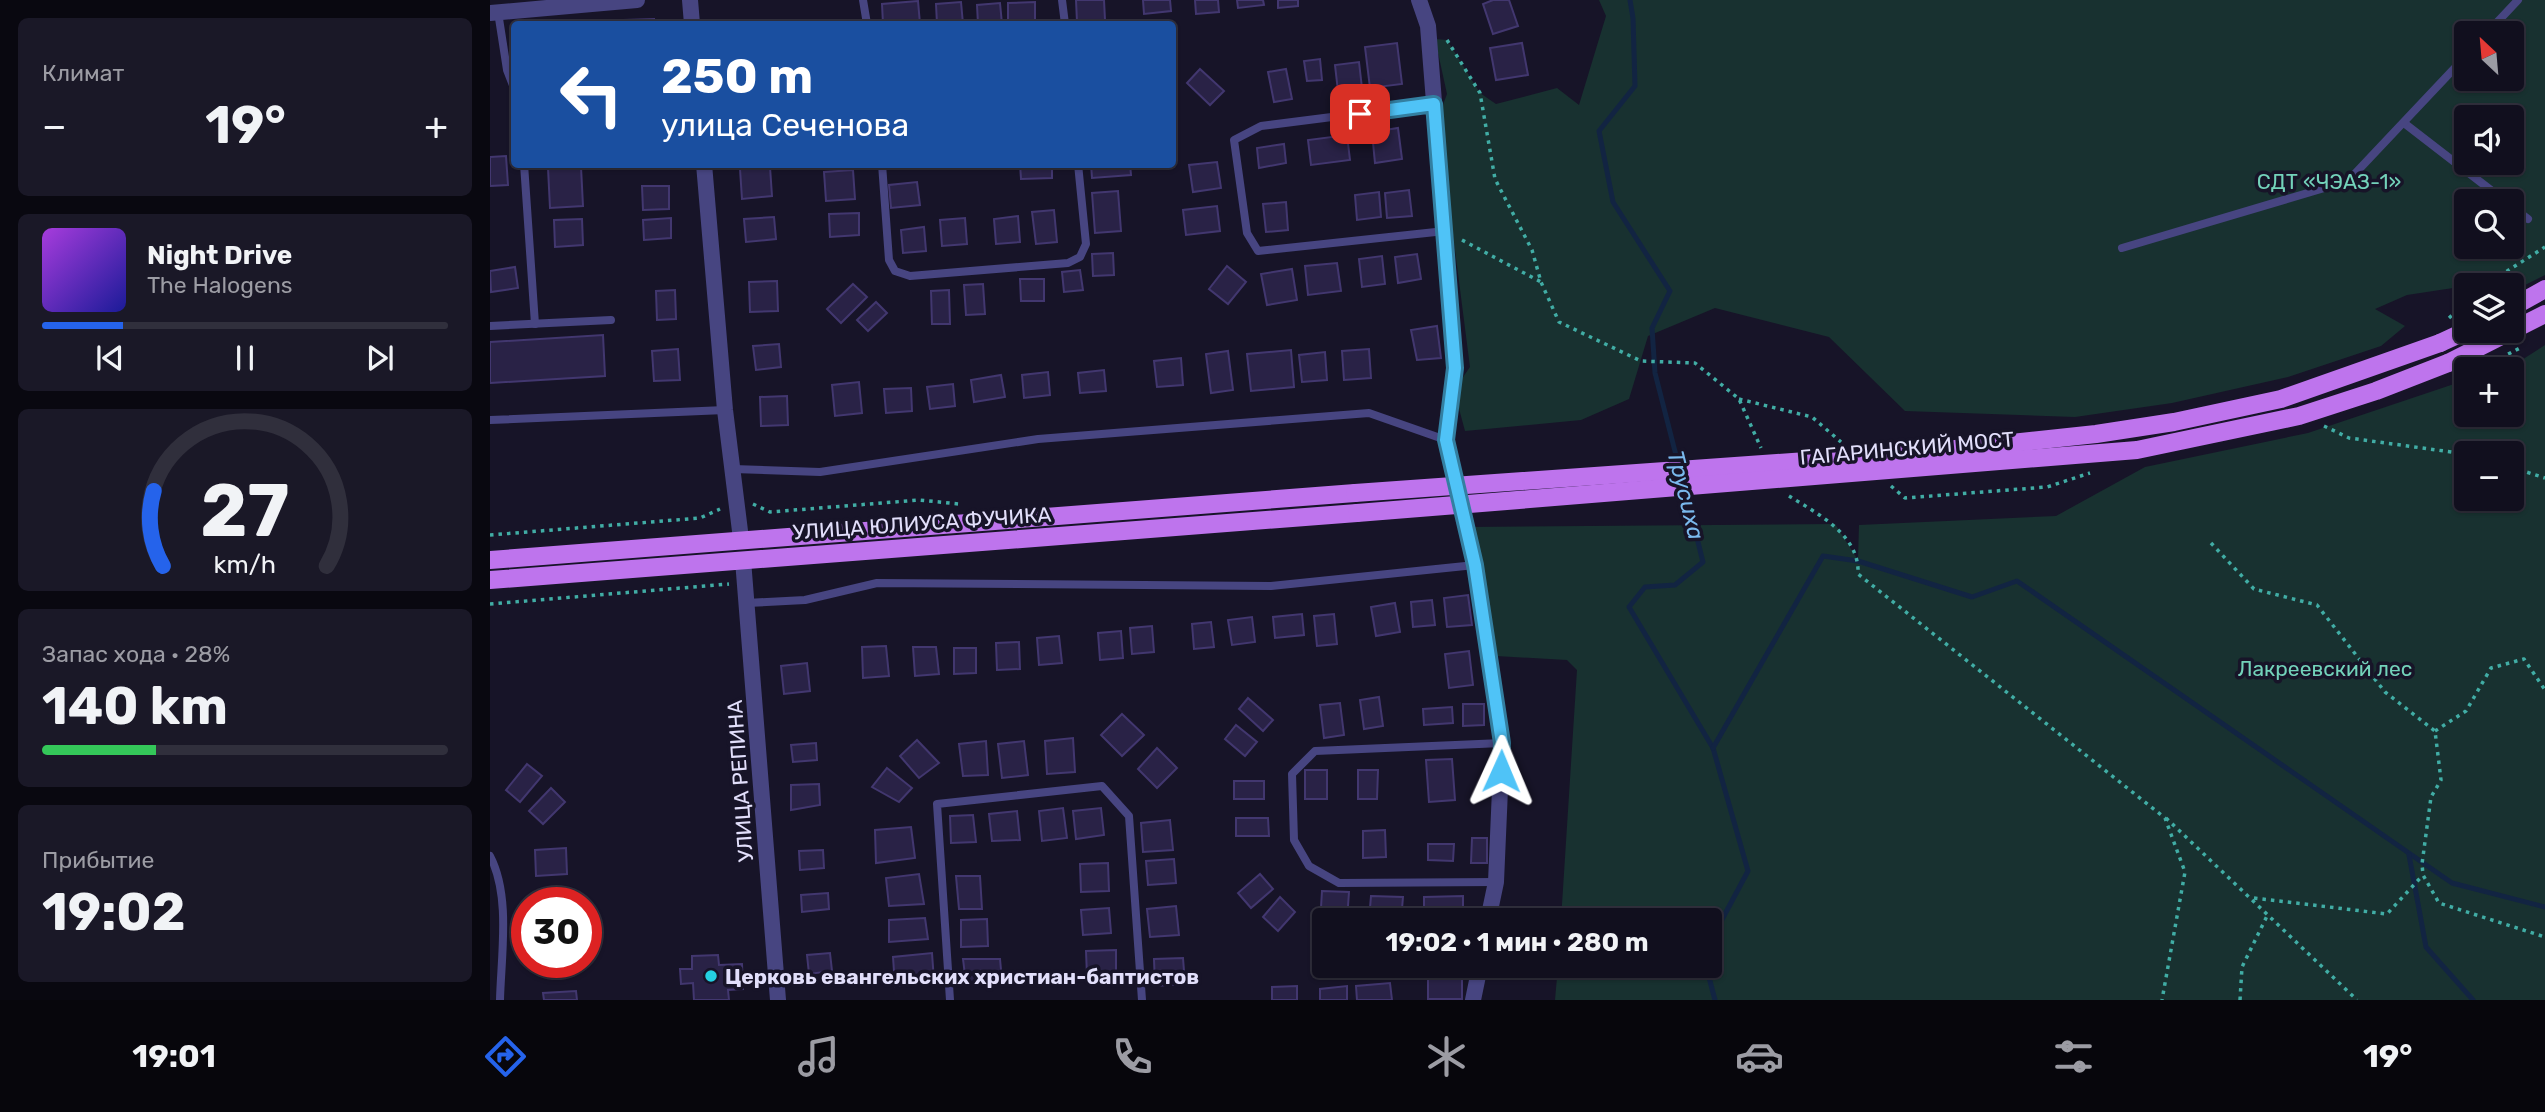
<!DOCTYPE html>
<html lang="ru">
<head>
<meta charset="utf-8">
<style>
	body { margin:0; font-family:Rubik,sans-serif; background:#1a1827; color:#f1f3f6; height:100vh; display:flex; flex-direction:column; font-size:26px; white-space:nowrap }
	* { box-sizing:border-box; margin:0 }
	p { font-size:23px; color:#9c9ca4 }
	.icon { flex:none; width:38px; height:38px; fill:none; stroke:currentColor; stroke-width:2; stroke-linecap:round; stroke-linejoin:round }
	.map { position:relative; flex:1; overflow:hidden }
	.drawer { display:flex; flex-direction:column; gap:18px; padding:18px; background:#090810; width:490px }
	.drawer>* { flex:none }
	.top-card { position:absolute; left:21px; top:21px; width:665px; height:147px; border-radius:7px; box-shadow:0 2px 5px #0004,0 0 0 2px #302f3c; background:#1a4fa0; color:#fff; overflow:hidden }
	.needle { width:46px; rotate:334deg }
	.controls { position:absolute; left:1964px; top:21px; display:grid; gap:14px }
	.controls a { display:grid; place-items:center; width:70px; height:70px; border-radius:7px; background:#110f1e; box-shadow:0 2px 5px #0004,0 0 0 2px #302f3c; font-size:35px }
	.speed { position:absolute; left:21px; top:887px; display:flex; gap:14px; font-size:35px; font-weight:700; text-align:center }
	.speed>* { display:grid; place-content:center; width:91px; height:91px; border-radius:50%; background:#110f1e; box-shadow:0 2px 5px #0004,0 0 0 2px #302f3c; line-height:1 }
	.speed .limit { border:10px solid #d22; background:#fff; color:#111 }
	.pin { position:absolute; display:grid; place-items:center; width:60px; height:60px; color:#fff; margin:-30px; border-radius:14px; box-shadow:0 4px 10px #0006 }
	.me { position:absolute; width:77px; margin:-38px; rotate:1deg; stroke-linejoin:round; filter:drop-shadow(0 0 5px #0008) }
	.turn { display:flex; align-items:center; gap:24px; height:147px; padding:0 35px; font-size:32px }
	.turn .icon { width:91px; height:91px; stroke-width:2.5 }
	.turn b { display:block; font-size:49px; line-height:60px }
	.big { font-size:52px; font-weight:700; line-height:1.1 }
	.drawer .tile { flex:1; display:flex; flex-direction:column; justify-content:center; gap:10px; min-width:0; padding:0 24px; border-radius:10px; background:#1a1827 }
	.drawer .dial { align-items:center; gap:0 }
	.dial svg { height:182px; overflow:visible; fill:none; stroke:#302f3c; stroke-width:7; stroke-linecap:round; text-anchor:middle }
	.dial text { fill:#f1f3f6; stroke:none }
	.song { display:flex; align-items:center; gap:21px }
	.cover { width:84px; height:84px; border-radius:10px; background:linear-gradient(135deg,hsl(280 70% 55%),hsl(240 70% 35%)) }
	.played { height:7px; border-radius:4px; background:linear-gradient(90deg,#2563eb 20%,#302f3c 20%) }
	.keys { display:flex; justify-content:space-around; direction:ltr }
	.heat { display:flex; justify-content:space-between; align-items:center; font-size:38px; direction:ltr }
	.charge { height:10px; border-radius:5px; background:linear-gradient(90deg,#34c759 28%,#302f3c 0) }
	.trip { position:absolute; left:822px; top:908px; width:410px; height:70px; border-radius:7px; background:#110f1e; box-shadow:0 2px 5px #0004,0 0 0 2px #302f3c; font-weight:700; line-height:70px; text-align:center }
	.menu { display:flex; height:112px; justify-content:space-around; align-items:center; background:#07060c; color:#9c9ca4 }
	.menu .icon { width:49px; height:49px }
	.menu .on { color:#2563eb }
	.menu b { font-size:32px; color:#f1f3f6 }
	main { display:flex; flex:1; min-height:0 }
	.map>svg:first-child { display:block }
</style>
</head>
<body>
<main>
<section class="drawer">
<div class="tile"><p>Климат</p>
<div class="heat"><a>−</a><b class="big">19°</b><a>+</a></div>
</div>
<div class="tile">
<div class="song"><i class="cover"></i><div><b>Night Drive</b><p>The Halogens</p></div></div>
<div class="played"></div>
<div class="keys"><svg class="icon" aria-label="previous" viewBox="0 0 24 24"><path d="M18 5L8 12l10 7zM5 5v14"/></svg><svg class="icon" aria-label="pause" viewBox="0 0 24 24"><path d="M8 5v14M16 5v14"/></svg><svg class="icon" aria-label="next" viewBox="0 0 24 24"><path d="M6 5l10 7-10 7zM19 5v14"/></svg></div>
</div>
<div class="tile dial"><svg viewBox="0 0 100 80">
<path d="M14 69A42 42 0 1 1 86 69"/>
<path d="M14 69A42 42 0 0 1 10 36" stroke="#2563eb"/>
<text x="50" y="56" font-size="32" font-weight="700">27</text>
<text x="50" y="72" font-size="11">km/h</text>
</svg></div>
<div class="tile"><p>Запас хода · 28%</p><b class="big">140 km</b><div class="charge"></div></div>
<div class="tile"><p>Прибытие</p><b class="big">19:02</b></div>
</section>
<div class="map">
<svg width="2055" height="1000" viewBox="0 0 2055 1000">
	<rect width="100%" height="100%" fill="#171428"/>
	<!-- green -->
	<g fill="#183130" fill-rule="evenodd">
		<path d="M1109,0H2055V275L2021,292V285H1995L1996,283L1917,295L1885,309L1915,326L1891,346L1798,377L1682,403L1585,417L1415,411L1339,337L1225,308L1158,336L1139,399L1091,420L975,431L964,390L980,367L948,118L957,94L945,39L957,40L990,93L1006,104L1067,88L1089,105L1116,16ZM1976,33H2021V79H1976ZM1976,117H2021V163H1976ZM1976,201H2021V247H1976Z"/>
		<path d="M2055,345V1000H1065L1068,966H1220V920H1071L1087,670L1077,660L1006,656L980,527L1345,524L1368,560L1369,525L1566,516L1655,467L1818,433L1976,380V415H2021V369H2010L2024,365ZM1976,453H2021V499H1976Z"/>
	</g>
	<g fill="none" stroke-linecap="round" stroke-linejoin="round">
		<!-- stream -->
		<g stroke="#122442" stroke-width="5">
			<polyline points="1140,0 1143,18 1145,86 1109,131 1123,202 1180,291 1162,328 1165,373 1189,467"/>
			<polyline points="1195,490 1213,562 1185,585 1155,587 1139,607 1223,748 1258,871 1220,942"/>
			<polyline points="1223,748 1333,556 1368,561 1482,597 1527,581 1962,883 2055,907"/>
			<polyline points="1919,855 1936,947 1983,1000"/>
			<polyline points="1216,966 1225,1000"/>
		</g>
	</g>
	<!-- building -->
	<g fill="#292246" stroke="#42376f" stroke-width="2">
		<polygon points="586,0 614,0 615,20 587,22"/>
		<polygon points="653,0 680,0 681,11 654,14"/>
		<polygon points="705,0 728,0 729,12 706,14"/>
		<polygon points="747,0 773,0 774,5 748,8"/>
		<polygon points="788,0 808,0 808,6 788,8"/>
		<polygon points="1003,0 1019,0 1028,26 1003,34 993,4"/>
		<polygon points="428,1 430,24 393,24 392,4"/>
		<polygon points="471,2 473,24 447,24 446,4"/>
		<polygon points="545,2 545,24 518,24 518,3"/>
		<polygon points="510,3 512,24 488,24 487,5"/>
		<polygon points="164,19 164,24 134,24 134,20"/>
		<polygon points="907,43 912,84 880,88 875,47"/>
		<polygon points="1032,43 1038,75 1006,80 1000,48"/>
		<polygon points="830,59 832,80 817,81 814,61"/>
		<polygon points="869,62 873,97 849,100 845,65"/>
		<polygon points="710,69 734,91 720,105 697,83"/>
		<polygon points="796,69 802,99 784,102 778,72"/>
		<polygon points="908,128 912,159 885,163 882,132"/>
		<polygon points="857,135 860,160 821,165 818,140"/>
		<polygon points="794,144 796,163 769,168 767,148"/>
		<polygon points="16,156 18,185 0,186 0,157"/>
		<polygon points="727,162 731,188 703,192 699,165"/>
		<polygon points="530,164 562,164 562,178 531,179"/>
		<polygon points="601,164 640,164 641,175 602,178"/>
		<polygon points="91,167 93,206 60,208 58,168"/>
		<polygon points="280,167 282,196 252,199 250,169"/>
		<polygon points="363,170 365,199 336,201 334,172"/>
		<polygon points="427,182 430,205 401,208 399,185"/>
		<polygon points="152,186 179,186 179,209 153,210"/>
		<polygon points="919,190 922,216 897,218 895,193"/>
		<polygon points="628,191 631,231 605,233 602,193"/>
		<polygon points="889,192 891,217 867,220 865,195"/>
		<polygon points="796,202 798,230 776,232 773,204"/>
		<polygon points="727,206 730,231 696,235 693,210"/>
		<polygon points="564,210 567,242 546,244 542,212"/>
		<polygon points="369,213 369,235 340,237 339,214"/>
		<polygon points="528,216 530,242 506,244 504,219"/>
		<polygon points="284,217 286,239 256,242 254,219"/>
		<polygon points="181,218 181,238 154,240 153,220"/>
		<polygon points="475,218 477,244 452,246 450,220"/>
		<polygon points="92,219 93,245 65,247 64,220"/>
		<polygon points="434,227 436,251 413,253 411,230"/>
		<polygon points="623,253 624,275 603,276 602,254"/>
		<polygon points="927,254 931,279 908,283 905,257"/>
		<polygon points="892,256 895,284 872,287 869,259"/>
		<polygon points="847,263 851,291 818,295 815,266"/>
		<polygon points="737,266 756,282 738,304 719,289"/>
		<polygon points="25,267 28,288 1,292 0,271"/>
		<polygon points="802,269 807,300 777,305 771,274"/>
		<polygon points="590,270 593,290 574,292 572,272"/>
		<polygon points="530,279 554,279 554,301 531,301"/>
		<polygon points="287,281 288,311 260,312 259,282"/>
		<polygon points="363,284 377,297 351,323 337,309"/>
		<polygon points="493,284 495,314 476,315 474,285"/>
		<polygon points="185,290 186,319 167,320 166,291"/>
		<polygon points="459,290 460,324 442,324 441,291"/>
		<polygon points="386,302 397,313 378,331 367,320"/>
		<polygon points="947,326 951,358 927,360 921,330"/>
		<polygon points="113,335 115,376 0,383 0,342"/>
		<polygon points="289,344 291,367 266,370 263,346"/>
		<polygon points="188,349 190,380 164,381 162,351"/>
		<polygon points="879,349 881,378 854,380 852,351"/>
		<polygon points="801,350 804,387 761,391 757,354"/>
		<polygon points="738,351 743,390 721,393 716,354"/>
		<polygon points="835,352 837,380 812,382 809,355"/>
		<polygon points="691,358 693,385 667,387 664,361"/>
		<polygon points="614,370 616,391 590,393 588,373"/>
		<polygon points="558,372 560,395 534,398 532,375"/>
		<polygon points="511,375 515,397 484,402 481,380"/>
		<polygon points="369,382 372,413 345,416 342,385"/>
		<polygon points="463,384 465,406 440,409 437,387"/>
		<polygon points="421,388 422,411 396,413 394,389"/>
		<polygon points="297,396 298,425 271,426 270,397"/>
		<polygon points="978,595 982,625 957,627 954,598"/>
		<polygon points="942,600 945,625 923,627 921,602"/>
		<polygon points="905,603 910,632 886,636 881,607"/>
		<polygon points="812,614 814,635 785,638 783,617"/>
		<polygon points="844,614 847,644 827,646 824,616"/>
		<polygon points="762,617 765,642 742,645 738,620"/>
		<polygon points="721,622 724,647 704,649 702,624"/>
		<polygon points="662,626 664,652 642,654 640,628"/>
		<polygon points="631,631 633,658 610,660 608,633"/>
		<polygon points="569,636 572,663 549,665 547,638"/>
		<polygon points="529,642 530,669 507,670 506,643"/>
		<polygon points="396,646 399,676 373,678 372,647"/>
		<polygon points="423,647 446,647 449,674 425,676"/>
		<polygon points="464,648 486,648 486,673 464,674"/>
		<polygon points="979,651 983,685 959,688 955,654"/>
		<polygon points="317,663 320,691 294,694 291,666"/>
		<polygon points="889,697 893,726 874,729 870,700"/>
		<polygon points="758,698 783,720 773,731 749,709"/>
		<polygon points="850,703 854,735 834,738 830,705"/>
		<polygon points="973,704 994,704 994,725 973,726"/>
		<polygon points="962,707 963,723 934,725 933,709"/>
		<polygon points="632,714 654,735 632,756 611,735"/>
		<polygon points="746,725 767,742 755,756 735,739"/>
		<polygon points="583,738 585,772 557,774 555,741"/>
		<polygon points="427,740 449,763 429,778 410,756"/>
		<polygon points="496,741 498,775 473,776 469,744"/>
		<polygon points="534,741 538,775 512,778 508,744"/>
		<polygon points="326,743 327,760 303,762 301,745"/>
		<polygon points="667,748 687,768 667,788 648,769"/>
		<polygon points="962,759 965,800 939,802 936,760"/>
		<polygon points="37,764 52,776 30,802 16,790"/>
		<polygon points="397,768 422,788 409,802 382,787"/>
		<rect x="815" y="770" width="22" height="29"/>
		<polygon points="868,770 888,770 887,799 868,799"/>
		<rect x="744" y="781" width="30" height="18"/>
		<polygon points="329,784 330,805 301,810 301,785"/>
		<polygon points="61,788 75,802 53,824 39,811"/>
		<polygon points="573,808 577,838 552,841 549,811"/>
		<polygon points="611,808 614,835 586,839 583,811"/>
		<polygon points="527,811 530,840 502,841 499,814"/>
		<polygon points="483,815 486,842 461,843 460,816"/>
		<polygon points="746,818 778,818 779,836 746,836"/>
		<polygon points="680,820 683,850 653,852 651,823"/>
		<polygon points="421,827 425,858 386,863 385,830"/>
		<polygon points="895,830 896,857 873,858 873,831"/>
		<polygon points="982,838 997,838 997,863 981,863"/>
		<polygon points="938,844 964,844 963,861 938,860"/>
		<polygon points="76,848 77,874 46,876 45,850"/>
		<polygon points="333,850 334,868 310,870 309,851"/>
		<polygon points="684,859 686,883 658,885 656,861"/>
		<polygon points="618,863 619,891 591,892 590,864"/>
		<polygon points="429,874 434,904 399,906 396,878"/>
		<polygon points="770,874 783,889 761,908 748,893"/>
		<polygon points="466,876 490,876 492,909 469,909"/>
		<polygon points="832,891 859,892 857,920 835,920 835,924 830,924"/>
		<polygon points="338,893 339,909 312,912 311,895"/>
		<polygon points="79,896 79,903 48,903 48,898"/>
		<polygon points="881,896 913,897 911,920 879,920"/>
		<polygon points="973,896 973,920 934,920 934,897"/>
		<polygon points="790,897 805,912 788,931 773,917"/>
		<polygon points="686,906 689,935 660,937 657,909"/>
		<polygon points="619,908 621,933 593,935 591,910"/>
		<polygon points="435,918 438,939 399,942 399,920"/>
		<polygon points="497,919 498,946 471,947 471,920"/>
		<polygon points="626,950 626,976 597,976 596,951"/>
		<polygon points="340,953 342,971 319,974 317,955"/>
		<polygon points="442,953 444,981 405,986 403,957"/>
		<polygon points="228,955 229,965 252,964 253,989 238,990 239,1000 204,1000 203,983 191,984 190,969 202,969 202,956"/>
		<polygon points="693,958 695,984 665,986 664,959"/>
		<polygon points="473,959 510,959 512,981 476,983"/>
		<polygon points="52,962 84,962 85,973 53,975"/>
		<rect x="938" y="966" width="34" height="33"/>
		<polygon points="900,983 902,1000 867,1000 866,986"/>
		<polygon points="807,986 807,1000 782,1000 782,987"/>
		<polygon points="857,986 857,1000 830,1000 830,989"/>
		<polygon points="86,991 87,1000 54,1000 53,993"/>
	</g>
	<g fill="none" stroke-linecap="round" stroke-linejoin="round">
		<!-- path -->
		<g stroke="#41ada5" stroke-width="3.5" stroke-dasharray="3.5 5" stroke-linecap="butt">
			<polyline points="957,40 990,93 1005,179 1042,250 1051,282 1069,322 1151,361 1205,363 1249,399 1271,448"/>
			<polyline points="972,240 1051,282"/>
			<polyline points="1995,285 2055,247"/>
			<polyline points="1959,318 1976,303"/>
			<polyline points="2003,362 2030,348"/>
			<polyline points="1249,399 1322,417 1351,442"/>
			<polyline points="1834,426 1859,438 1976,454"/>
			<polyline points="2021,467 2055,478"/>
			<polyline points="1401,486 1415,498 1557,487 1600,473"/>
			<path d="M1299,496C1328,514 1370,535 1368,574L1675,818L1695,872L1672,1000"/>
			<polyline points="263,504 280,512 429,500 469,504"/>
			<polyline points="0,535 210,518 230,509"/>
			<polyline points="1721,543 1764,589 1827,605 1895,692 1945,731 1951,780 1941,797 1932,864 1933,875 1949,903 2055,937"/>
			<polyline points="0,604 239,584"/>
			<polyline points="1945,731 1976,711 2001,668 2034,659 2055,690"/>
			<polyline points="1676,818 1867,1000"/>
			<polyline points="1764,898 1897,914 1933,875"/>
			<polyline points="1750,1000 1752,967 1778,914"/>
		</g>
		<!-- lane -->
		<g stroke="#474581" stroke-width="8">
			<polyline points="373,0 377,24"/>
			<polyline points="572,0 575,24"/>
			<polyline points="8,12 17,70 24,88"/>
			<polyline points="1997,33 2028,0"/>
			<polyline points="944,104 771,126 744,140 757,233 768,251 955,231"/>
			<polyline points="1914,123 2015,201"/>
			<polyline points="34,164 45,324"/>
			<polyline points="392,164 399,260 405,271 420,276 578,263 590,257 596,244 588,164"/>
			<polyline points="2021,206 2038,219"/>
			<polyline points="1632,248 1858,181 1976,56"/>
			<polyline points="0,326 121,320"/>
			<polyline points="0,420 235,410"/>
			<polyline points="243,469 330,472 548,439 879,413 956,440"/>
			<polyline points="257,603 315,600 387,583 781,586 985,565"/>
			<path d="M0,856C21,896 11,956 10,1000"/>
			<polyline points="1006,882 849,883 819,866 804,840 802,774 825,751 1012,743"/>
			<polyline points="460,1000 447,804 612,786 639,816 652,1000"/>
		</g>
		<!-- street -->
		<g stroke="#474581" stroke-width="16">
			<polyline points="200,0 202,24"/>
			<polyline points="929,0 938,26 965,368 956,440 985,565 1012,743 1006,882 998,920"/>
			<polyline points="0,13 147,0"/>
			<polyline points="214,164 235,410 251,539"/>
			<polyline points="253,560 288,1000"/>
			<polyline points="983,1000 990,966"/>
		</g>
		<!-- primary -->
		<g stroke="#be74ed" stroke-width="18">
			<polyline points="2021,308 2055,289"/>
			<polyline points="1950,343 1976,331"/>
			<polyline points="1958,363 2055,314"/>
			<polyline points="0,560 865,493"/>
			<polyline points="0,580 867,513"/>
		</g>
		<!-- primary-bridge -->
		<g stroke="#be74ed" stroke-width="18">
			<polyline points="865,493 1428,453 1606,434 1684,422 1791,399 1950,343"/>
			<polyline points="867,513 1647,450 1809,416 1886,391 1958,363"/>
		</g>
	</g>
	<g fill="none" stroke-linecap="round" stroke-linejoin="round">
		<defs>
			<polyline id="route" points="870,114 944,104 965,368 956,440 985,565 1012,743 1011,771"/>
		</defs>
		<!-- route casing -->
		<use href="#route" stroke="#337fa1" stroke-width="18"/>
		<!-- route -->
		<use href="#route" stroke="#4fc3f7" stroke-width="12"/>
	</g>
	<!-- markers -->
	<circle fill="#24d0e2" stroke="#171428" stroke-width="2.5" cx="221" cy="976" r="7"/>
	<g text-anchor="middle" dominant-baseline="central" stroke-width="7" stroke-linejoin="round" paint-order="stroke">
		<!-- park labels -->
		<g font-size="21" fill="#73d2ba" stroke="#171428">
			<text x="1839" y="181">СДТ «ЧЭАЗ-1»</text>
			<text x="1835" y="668">Лакреевский лес</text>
		</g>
		<!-- street labels -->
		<g font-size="21" fill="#e2dffb" stroke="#171428">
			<text transform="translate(1417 448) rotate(-5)">ГАГАРИНСКИЙ МОСТ</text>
			<text transform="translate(432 523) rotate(-4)">УЛИЦА ЮЛИУСА ФУЧИКА</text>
			<text transform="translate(250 781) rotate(-94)">УЛИЦА РЕПИНА</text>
		</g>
		<!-- poi labels -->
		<g font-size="21" font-weight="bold" fill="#e2dffb" stroke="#171428" text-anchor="start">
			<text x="235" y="976">Церковь евангельских христиан-баптистов</text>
		</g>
		<!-- water labels -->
		<g font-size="23" font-style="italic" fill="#7ab9ed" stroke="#171428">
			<text transform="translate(1196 495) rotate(76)">Трусиха</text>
		</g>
	</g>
</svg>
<div class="controls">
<a><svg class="needle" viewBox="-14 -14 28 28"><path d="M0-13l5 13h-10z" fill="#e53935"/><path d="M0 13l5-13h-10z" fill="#9c9ca4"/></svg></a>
<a><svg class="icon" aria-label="sound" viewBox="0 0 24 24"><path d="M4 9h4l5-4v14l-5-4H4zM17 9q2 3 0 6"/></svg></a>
<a><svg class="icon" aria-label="search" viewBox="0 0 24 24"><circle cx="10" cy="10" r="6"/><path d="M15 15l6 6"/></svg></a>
<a><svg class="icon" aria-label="layers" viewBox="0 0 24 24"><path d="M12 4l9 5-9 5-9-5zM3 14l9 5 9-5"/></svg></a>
<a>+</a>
<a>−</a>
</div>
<div class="speed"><div class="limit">30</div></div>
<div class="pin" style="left:870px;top:114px;background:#d93025"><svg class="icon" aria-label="arrive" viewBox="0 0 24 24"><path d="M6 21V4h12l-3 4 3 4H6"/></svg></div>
<svg class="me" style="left:1011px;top:771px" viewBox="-20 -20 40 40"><path d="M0-17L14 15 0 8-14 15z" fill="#4fc3f7" stroke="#fff" stroke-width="4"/></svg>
<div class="trip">19:02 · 1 мин · 280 m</div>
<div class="top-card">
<div class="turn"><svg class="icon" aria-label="left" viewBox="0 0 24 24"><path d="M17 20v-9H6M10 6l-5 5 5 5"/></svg><div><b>250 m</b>улица Сеченова</div></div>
</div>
</div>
</main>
<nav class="menu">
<b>19:01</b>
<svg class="icon on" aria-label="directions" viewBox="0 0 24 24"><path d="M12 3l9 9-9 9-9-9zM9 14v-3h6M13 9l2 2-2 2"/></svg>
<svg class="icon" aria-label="music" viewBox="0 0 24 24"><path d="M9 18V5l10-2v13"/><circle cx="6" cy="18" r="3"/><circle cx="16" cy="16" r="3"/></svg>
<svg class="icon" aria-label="phone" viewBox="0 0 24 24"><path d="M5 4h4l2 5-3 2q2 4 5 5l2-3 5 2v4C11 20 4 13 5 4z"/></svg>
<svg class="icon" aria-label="climate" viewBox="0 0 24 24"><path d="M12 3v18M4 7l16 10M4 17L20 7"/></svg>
<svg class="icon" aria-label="car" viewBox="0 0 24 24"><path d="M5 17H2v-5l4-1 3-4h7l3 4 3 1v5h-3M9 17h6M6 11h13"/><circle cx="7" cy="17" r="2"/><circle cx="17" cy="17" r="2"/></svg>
<svg class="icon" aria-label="filters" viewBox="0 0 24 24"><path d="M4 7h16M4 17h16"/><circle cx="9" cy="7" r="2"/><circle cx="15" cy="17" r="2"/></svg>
<b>19°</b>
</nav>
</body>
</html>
